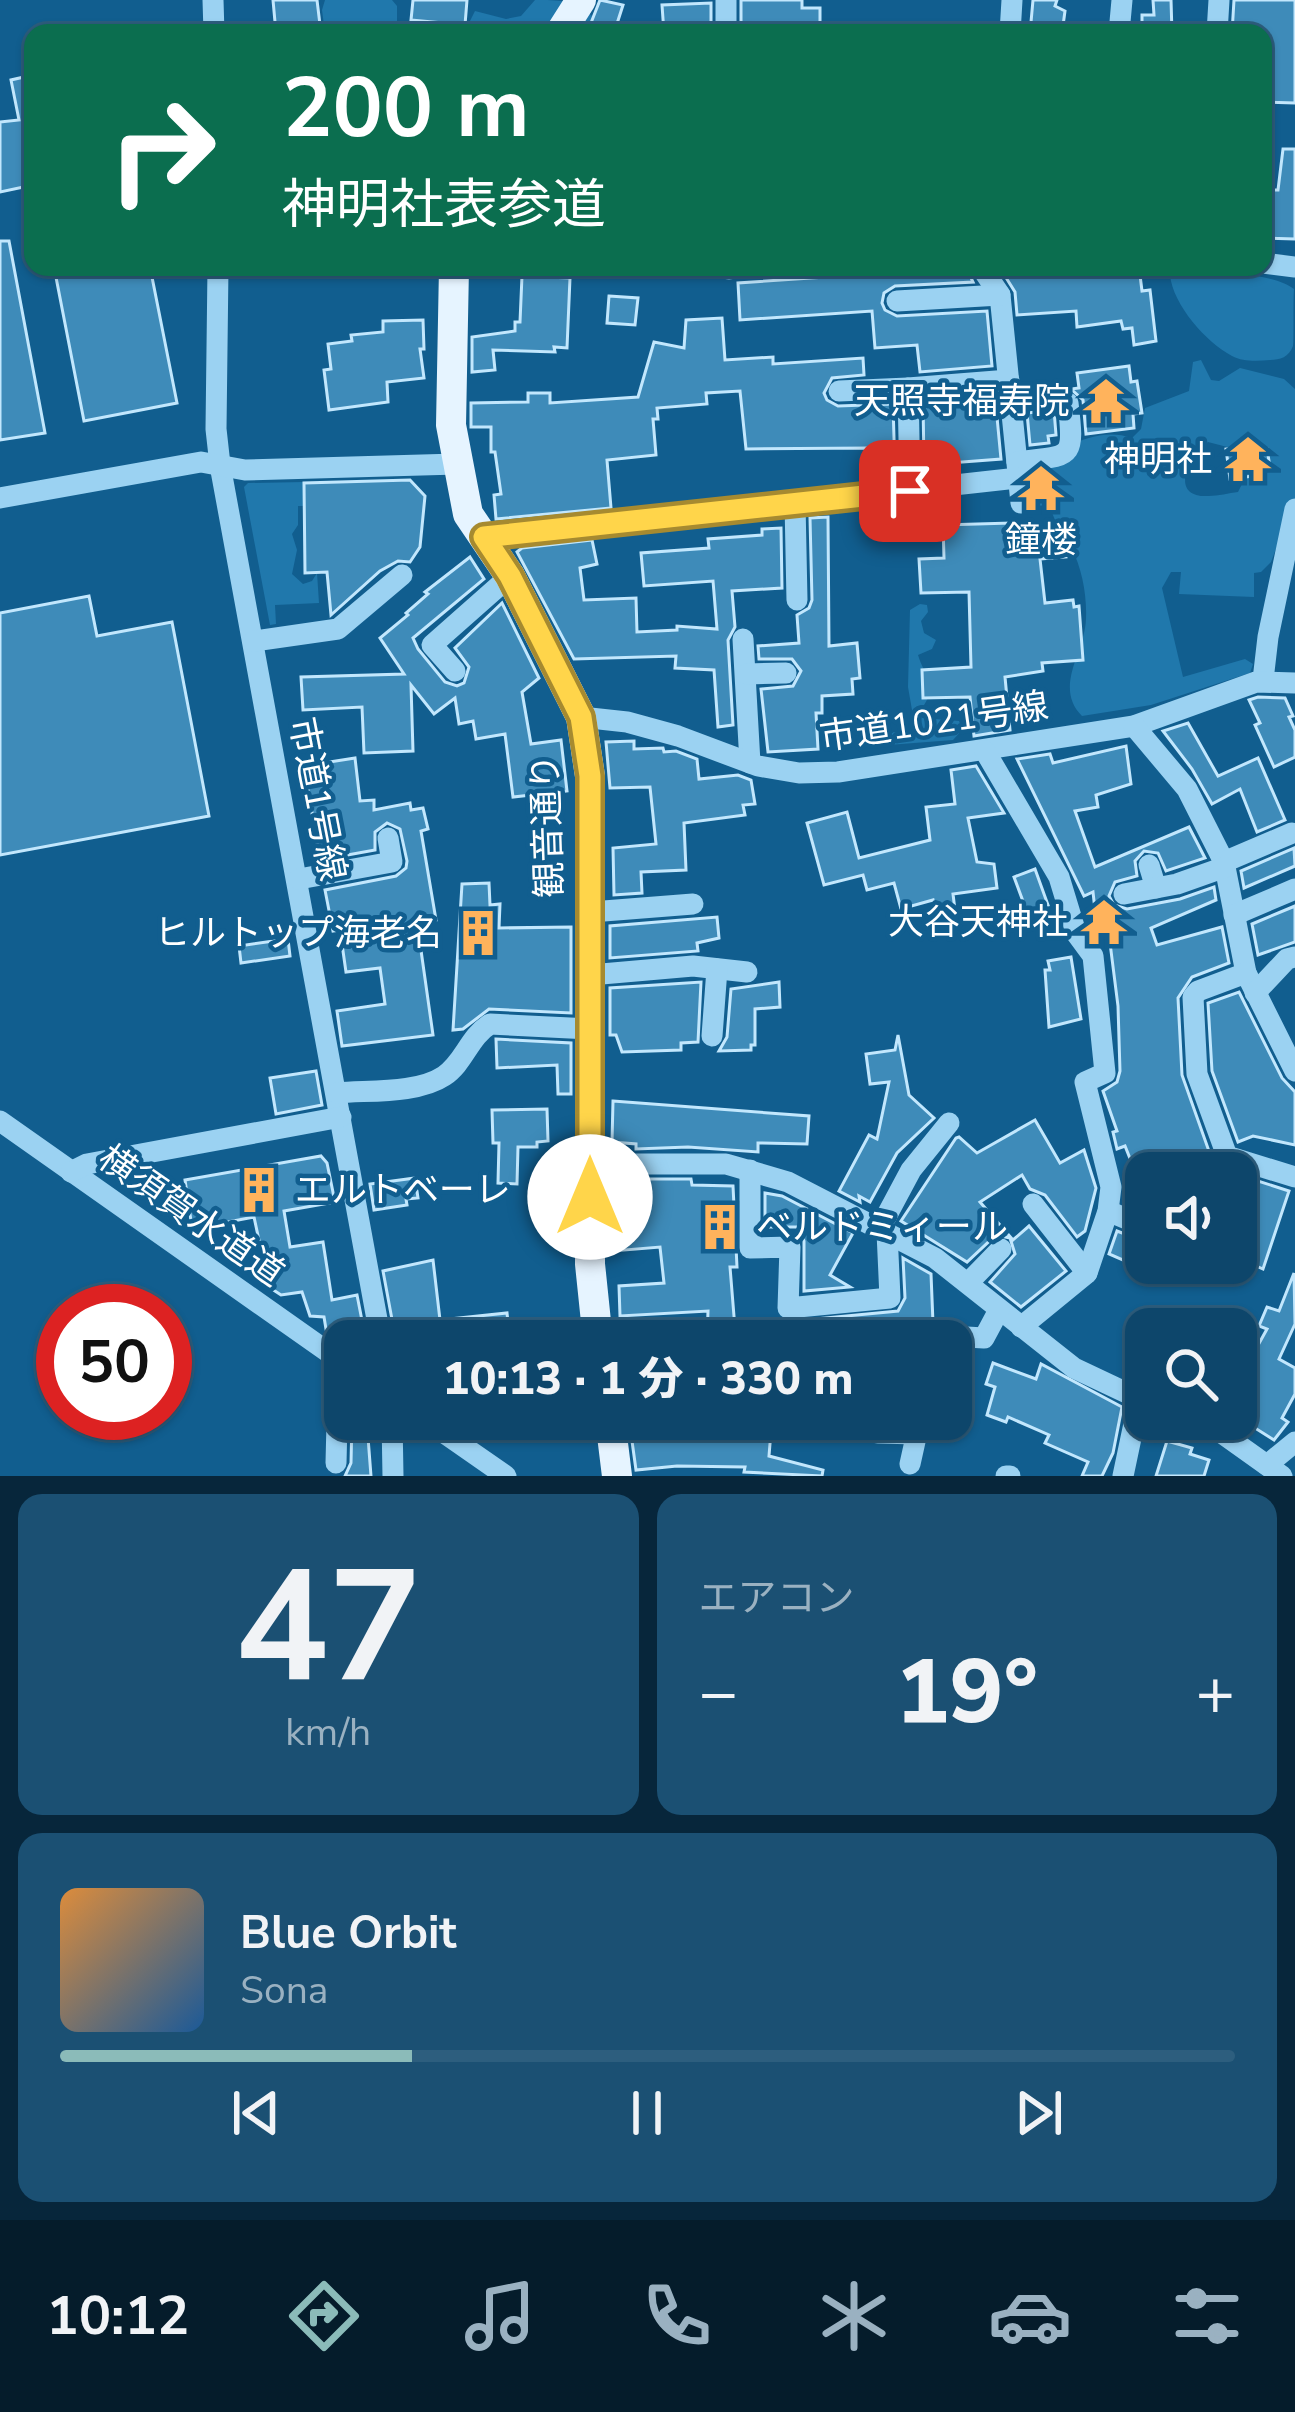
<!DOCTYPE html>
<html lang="ja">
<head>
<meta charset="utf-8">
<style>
	body { margin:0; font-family:"Nunito Sans","Noto Sans JP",sans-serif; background:#1b5073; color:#f1f3f6; height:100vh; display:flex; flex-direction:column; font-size:45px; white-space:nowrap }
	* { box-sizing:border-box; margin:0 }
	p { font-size:39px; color:#9ab1c1 }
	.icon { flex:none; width:66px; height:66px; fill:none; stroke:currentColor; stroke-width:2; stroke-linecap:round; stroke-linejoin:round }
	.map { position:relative; height:1476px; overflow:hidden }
	.sheet { display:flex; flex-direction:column; gap:18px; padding:18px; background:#07263b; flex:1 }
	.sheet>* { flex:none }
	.hud { position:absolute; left:24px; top:24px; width:1248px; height:252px; border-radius:24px; box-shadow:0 3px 9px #0004,0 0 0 3px #2d5e7e; background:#0b6e4f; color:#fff; overflow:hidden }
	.fabs { position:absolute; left:1125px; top:1152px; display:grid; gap:24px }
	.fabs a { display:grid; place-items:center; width:132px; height:132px; border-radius:24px; background:#0d466b; box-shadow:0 3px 9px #0004,0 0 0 3px #2d5e7e; font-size:60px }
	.speed { position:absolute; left:36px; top:1284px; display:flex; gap:24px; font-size:60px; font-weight:700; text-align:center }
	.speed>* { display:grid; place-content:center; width:156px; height:156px; border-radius:50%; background:#0d466b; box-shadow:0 3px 9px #0004,0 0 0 3px #2d5e7e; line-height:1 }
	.speed .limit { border:18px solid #d22; background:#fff; color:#111 }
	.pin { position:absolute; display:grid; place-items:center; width:102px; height:102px; color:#fff; margin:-51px; border-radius:24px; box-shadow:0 6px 18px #0006 }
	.me { position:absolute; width:132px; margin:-66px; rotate:0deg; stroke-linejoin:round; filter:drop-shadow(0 0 9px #0008) }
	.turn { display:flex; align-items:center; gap:42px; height:252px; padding:0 60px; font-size:54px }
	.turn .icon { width:156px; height:156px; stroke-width:2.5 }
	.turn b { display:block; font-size:84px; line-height:102px }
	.big { font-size:90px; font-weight:800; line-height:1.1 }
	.sheet .card { flex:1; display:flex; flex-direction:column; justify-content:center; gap:18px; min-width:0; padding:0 42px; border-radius:24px; background:#1b5073 }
	.sheet .dial { align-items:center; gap:0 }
	.dial b { font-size:156px; line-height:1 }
	.song { display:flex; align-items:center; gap:36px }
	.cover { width:144px; height:144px; border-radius:18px; background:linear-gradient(135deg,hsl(30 70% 55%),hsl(210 70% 35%)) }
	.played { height:12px; border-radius:6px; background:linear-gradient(90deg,#8bbbb9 30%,#2d5e7e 30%) }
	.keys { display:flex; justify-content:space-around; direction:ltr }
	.heat { display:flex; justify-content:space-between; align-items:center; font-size:66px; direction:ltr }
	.sheet .tiles { flex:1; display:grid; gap:18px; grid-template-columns:1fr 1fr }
	.card:last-child { grid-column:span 2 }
	.trip { position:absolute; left:324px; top:1320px; width:648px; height:120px; border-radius:24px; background:#0d466b; box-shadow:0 3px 9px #0004,0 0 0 3px #2d5e7e; font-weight:800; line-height:120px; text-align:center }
	.tabs { display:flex; height:192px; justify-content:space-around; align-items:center; background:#051c2b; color:#9ab1c1 }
	.tabs .icon { width:84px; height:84px }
	.tabs .on { color:#8bbbb9 }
	.tabs b { font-size:54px; color:#f1f3f6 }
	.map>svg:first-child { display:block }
</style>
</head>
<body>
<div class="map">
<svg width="1295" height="1476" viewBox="0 0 1295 1476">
	<rect width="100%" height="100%" fill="#115e8f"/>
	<!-- green -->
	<g fill="#2078ac" fill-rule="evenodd">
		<polygon points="325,0 392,0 397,6 397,23 413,31 427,28 459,33 325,33 322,10"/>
		<path d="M535,0C557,0 576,0 592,16L587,33H464L475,11L506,19L521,16Z"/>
		<path d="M1179,272C1208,271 1273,272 1294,289C1293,302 1294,340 1293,346C1289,357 1280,360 1270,360C1258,361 1243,362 1232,356C1206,342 1173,305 1170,275Z"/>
		<path d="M1201,360L1211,380L1219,381L1240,368L1284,379L1295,389V498L1271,562L1261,572L1254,573V597L1179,594L1181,572H1171L1162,588L1183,677L1245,659L1253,664L1250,673L1151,705L1082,716C1053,687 1085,652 1086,619C1087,595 1082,568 1071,547C1062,531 1054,523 1050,505L1034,506L1023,470C1058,454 1092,424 1132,438L1141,429L1145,408L1189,391L1193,362ZM1259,441L1260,449L1235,474L1243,482L1238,492C1229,493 1218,496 1209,496C1168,498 1188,457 1208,442L1235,449Z"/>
		<polygon points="304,482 304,506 298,506 298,525 292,534 297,550 292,574 303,584 312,581 317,573 319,603 275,605 276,624 270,625 244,487 248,483"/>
		<path d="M920,604L927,605L928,612L921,621L924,633L936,640L932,649L918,655C925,679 941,683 920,711L922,718L959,721L962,730L953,740L888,745V736L894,732L913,737L916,733L908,687L910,610Z"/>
	</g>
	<!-- building -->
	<g fill="#3e8bb9" stroke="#c2e7fd" stroke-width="3">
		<polygon points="273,0 317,0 321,33 276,33"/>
		<polygon points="413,0 467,0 465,25 411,20"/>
		<polygon points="600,0 623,5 614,33 587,33"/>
		<polygon points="741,0 802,0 802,8 820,8 820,27 814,27 814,33 762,33 762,26 741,27"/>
		<polygon points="1033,0 1057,0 1055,6 1065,11 1062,33 1030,33"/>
		<polygon points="1153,0 1171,0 1172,33 1142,33 1142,15 1154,15"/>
		<polygon points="1234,0 1295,0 1295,103 1263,102 1263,33 1232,33"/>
		<polygon points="711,3 711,33 664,33 662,5"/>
		<polygon points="33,75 33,185 0,192 0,122 19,120 11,80"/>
		<polygon points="1283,149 1295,149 1295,239 1266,238 1268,190 1278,190"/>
		<polygon points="0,241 9,241 45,433 0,440"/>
		<polygon points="54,267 150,267 177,403 84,421"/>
		<polygon points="890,267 966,267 973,282 895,286 884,293 882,303 885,310 897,316 987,311 992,366 920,372 917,345 875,348 872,311 740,320 738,283 870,274 869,269"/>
		<polygon points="1012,267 1038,267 1039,270 1139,267 1142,291 1150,290 1156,341 1134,345 1132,328 1123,329 1121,321 1077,327 1076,311 1017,315 1015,292 1005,276 1013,275"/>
		<polygon points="522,276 570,278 567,348 554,347 555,352 493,350 495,370 472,372 472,337 515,331 515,322 520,322"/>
		<polygon points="609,296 638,298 635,325 607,323"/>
		<polygon points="722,318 725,360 773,357 773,364 863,358 864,375 832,378 824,393 827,400 838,406 893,404 895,472 876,472 871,468 870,448 746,449 740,391 706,393 707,404 657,408 658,419 653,419 656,455 607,460 611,508 496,519 494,495 501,494 495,452 491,452 491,427 471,427 471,403 528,402 528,393 550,393 550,403 638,397 654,342 684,348 686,320"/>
		<polygon points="423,320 424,349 420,349 424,378 387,382 388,402 329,410 324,370 331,369 328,344 352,341 351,335 383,332 383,321"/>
		<polygon points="1129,366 1131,382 1137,381 1142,413 1133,414 1134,428 1086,434 1083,400 1071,389 1079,388 1077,373"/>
		<polygon points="995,396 1001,459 924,465 923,402"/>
		<polygon points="1054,410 1056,435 1048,436 1049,443 1030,445 1027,413"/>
		<polygon points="1252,446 1252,451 1267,449 1270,467 1260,468 1261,475 1230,479 1226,449"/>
		<polygon points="410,480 425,496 420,547 410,562 398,561 380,571 331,615 327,572 305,573 304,483"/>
		<polygon points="828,517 829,646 857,643 860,678 852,679 853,694 822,696 822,713 816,713 818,749 768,752 761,689 793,686 801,671 792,659 759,659 758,646 799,643 797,615 809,608 812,600 810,518"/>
		<polygon points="1011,523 1012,537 1063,534 1066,557 1040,559 1045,603 1073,600 1074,607 1079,606 1083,660 1042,663 1043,671 1005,677 1010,730 974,736 970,697 923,698 922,670 971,667 969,592 921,593 919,559 944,558 943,525"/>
		<polygon points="781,528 782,588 732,591 735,627 728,640 733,725 718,727 714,670 675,668 676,656 574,659 517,552 522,548 592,540 597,564 580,568 584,600 636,598 637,632 677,630 677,626 717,629 713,581 644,586 641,553 709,548 708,539 762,535 762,529"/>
		<polygon points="470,557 484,579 413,638 418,649 445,682 457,686 464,683 469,667 455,648 502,603 539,678 522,692 531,744 561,740 567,791 513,797 505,734 476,739 473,721 459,724 455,698 434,714 411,685 413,751 364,753 362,707 303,710 301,677 404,674 380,638 408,615 406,613 428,594 425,592"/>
		<polygon points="89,596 97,636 172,622 209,816 0,855 0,613"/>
		<polygon points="1258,697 1285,698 1293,716 1289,717 1295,730 1295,757 1274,767 1255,725 1260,723 1249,700"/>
		<polygon points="1188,723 1218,776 1258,758 1285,820 1257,832 1240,789 1212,804 1192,769 1163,731"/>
		<polygon points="634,741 634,749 663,748 664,752 676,751 697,759 699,779 738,775 751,780 755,804 743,805 745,815 684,823 686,870 641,872 642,893 614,895 613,848 656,844 650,787 610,788 606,742"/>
		<polygon points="1126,746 1131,784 1096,795 1098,807 1075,811 1095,867 1189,827 1205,858 1166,871 1158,853 1144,851 1135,861 1137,876 1115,882 1109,896 1114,905 1127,909 1180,899 1214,887 1216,900 1151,928 1157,945 1222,927 1229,963 1192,977 1178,998 1182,1075 1210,1154 1205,1157 1231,1173 1191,1173 1181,1151 1135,1171 1125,1146 1117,1149 1113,1132 1117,1131 1103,1091 1117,1082 1120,1071 1118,1006 1108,927 1097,928 1093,892 1084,896 1017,759 1050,754 1053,763"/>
		<polygon points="355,758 360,801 374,800 374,810 410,803 411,810 423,808 428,829 421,831 436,920 417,922 433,1035 342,1046 337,1011 385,1004 380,968 346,972 340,930 333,931 325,890 396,876 406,868 407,861 400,829 387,823 375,832 375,850 320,860 304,766"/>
		<polygon points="976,766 1004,813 968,818 977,862 994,864 997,888 953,894 955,910 935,911 933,900 901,909 894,883 867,890 863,875 824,885 807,823 847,812 859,858 930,840 926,807 955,804 951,770"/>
		<polygon points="1294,848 1295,866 1244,888 1241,871"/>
		<polygon points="1035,869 1048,905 1027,912 1014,877"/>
		<polygon points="489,883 490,905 500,904 499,928 571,927 571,1013 489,1009 463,1029 453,1030 462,884"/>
		<polygon points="1295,906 1295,942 1258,955 1252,924"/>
		<polygon points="717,917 719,938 697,943 698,951 610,958 610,926"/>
		<polygon points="288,939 290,956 241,963 239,946"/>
		<polygon points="1071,957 1081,1019 1049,1027 1045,970 1050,970 1048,961"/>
		<polygon points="701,982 698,1042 681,1043 681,1050 622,1052 616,1035 610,1035 610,988"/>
		<polygon points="779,982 780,1007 755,1009 755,1045 751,1045 751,1050 719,1051 727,1037 731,989"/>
		<polygon points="1239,992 1282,1078 1295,1092 1295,1145 1253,1136 1238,1142 1212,1071 1208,1003"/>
		<polygon points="898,1035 909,1095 934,1118 897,1153 870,1202 859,1196 860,1202 839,1191 869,1135 877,1139 889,1082 870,1084 866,1054 895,1050"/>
		<polygon points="496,1039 571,1043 571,1094 558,1094 557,1065 497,1068"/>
		<polygon points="316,1071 322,1105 276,1114 270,1078"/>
		<polygon points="613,1101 809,1116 807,1144 758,1143 758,1152 688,1147 636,1149 636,1144 612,1142"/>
		<polygon points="547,1109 548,1141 537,1142 537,1147 518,1147 517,1184 498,1183 499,1143 493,1143 492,1110"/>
		<polygon points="1035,1120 1060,1163 1084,1150 1096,1188 1085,1231 1077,1237 1045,1195 1030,1189 1022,1175 980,1202 1013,1240 1029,1226 1066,1271 1021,1307 990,1282 1015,1254 1010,1238 996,1235 967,1262 901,1221 956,1138 959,1137 977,1153"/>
		<polygon points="321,1156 327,1163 335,1202 284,1211 290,1247 323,1242 332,1300 357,1295 366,1341 342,1341 340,1327 326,1329 324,1317 310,1316 302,1292 281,1295 269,1287 254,1217 202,1227 191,1221 185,1180"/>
		<polygon points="1236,1174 1289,1191 1263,1269 1236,1257"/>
		<polygon points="415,1178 418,1198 406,1199 407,1205 374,1210 370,1184"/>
		<polygon points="639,1179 691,1179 692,1185 733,1186 737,1267 730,1267 736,1341 707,1341 708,1311 620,1316 619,1286 664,1283 660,1247 613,1251 611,1220 621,1219 620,1214 642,1211"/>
		<polygon points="765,1193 782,1196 853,1233 830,1275 850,1287 804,1291 804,1241 798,1227 765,1227"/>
		<polygon points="1117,1231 1146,1242 1146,1263 1188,1263 1178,1284 1109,1254"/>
		<polygon points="903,1258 931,1274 933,1323 914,1324 915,1337 784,1341 783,1322 898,1311 905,1298"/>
		<polygon points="433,1260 440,1320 507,1313 509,1332 489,1333 490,1341 396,1341 383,1271"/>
		<polygon points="1294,1273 1295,1324 1279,1359 1295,1368 1295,1394 1282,1418 1288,1422 1274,1440 1236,1416 1236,1385 1267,1329 1259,1326 1267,1307 1279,1311"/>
		<polygon points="993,1363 1036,1379 1041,1364 1122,1407 1113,1453 1102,1476 1082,1476 1088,1462 1045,1443 1049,1435 1008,1417 1006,1422 987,1415 995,1387 986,1384"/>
		<polygon points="352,1419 375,1419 377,1435 368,1437 371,1476 345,1476 351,1463"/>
		<polygon points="647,1419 772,1419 769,1456 823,1470 822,1476 744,1472 745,1467 677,1466 636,1470 632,1441 647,1441"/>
		<polygon points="1167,1441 1192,1448 1190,1454 1209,1460 1204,1476 1156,1476"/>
	</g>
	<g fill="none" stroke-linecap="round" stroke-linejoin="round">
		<!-- minor -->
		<g stroke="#9bd2f2" stroke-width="21">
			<polyline points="213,0 214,33"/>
			<polyline points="726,0 726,33"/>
			<polyline points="1010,33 1012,0"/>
			<polyline points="1119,33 1122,0"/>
			<polyline points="1217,33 1219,0"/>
			<polyline points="1263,263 1295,267"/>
			<polyline points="218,267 216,429 220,465 381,1341"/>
			<polyline points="729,267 729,269"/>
			<polyline points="981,267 1000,295 1021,503"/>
			<polyline points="897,301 1000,295"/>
			<polyline points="839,391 908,388"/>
			<path d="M1017,462C1072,455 1075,461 1068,403"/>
			<polyline points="910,491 908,388 1009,380"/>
			<polyline points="0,498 201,462 245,470 457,464"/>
			<polyline points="795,503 797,600"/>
			<polyline points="484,537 1018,478"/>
			<polyline points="743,639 750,763"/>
			<polyline points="254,641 338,629 402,575"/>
			<polyline points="455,671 432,645 510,576"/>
			<polyline points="747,674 786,673"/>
			<polyline points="1263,680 1268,637 1295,509"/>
			<polyline points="581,717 627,722 678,736 758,766 799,773 838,772 1134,726 1256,682 1295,683"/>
			<polyline points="1134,726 1187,789 1224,862 1246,973 1295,1071"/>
			<polyline points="985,751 1059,877 1076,933 1093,956 1105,1073 1085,1082 1111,1187 1108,1211 1087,1273 1021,1327"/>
			<polyline points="1224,862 1292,833"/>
			<polyline points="1149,865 1156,888"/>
			<polyline points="299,879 392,862 388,838"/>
			<polyline points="1124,894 1177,884 1225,867"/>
			<polyline points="591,912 693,904"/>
			<polyline points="1234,915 1295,889"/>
			<polyline points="1246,973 1198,991 1193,997 1197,1074 1227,1156 1295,1177"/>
			<polyline points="590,975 693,966 747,972"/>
			<polyline points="1255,993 1287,959 1295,957"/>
			<polyline points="712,1036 717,969"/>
			<path d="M337,1093C368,1090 417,1094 444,1076C464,1063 469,1037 490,1024L590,1029"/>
			<polyline points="0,1121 345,1364"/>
			<polyline points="590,1164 726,1164 788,1182 935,1258 1074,1368 1146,1402"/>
			<polyline points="750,1170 750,1248 790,1247 788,1308 890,1298 887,1232"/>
			<polyline points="71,1172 87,1164 341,1117"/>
			<polyline points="1033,1204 1087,1273"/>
			<polyline points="1108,1211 1146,1227"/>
			<polyline points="880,1228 911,1170 949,1123"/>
			<polyline points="969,1282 1001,1249"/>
			<polyline points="940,1341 949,1336 984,1338 999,1310"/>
			<polyline points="392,1419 393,1476"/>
			<polyline points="424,1419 506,1476"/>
			<polyline points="1195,1419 1209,1424 1282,1476"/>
			<polyline points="878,1433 917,1434"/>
			<polyline points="336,1463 338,1382 345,1371"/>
			<polyline points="910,1464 920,1419"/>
			<polyline points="1267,1465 1295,1442"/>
			<polyline points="1006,1476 1010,1476"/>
			<polyline points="1123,1476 1139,1400"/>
		</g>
		<!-- major -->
		<g stroke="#e6f4ff" stroke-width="30">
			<polyline points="560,33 581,0"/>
			<polyline points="454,267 451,425 468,514 510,576 581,717 590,776 590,1264 598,1341"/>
			<polyline points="610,1419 617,1476"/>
		</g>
	</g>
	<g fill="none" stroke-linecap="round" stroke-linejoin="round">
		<defs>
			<polyline id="route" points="590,1197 590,776 581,717 510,576 484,537 910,491"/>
		</defs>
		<!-- route casing -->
		<use href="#route" stroke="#a68a30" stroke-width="30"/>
		<!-- route -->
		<use href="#route" stroke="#ffd54a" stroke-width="21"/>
	</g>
	<!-- icons -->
	<defs>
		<symbol id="temple-bare" viewBox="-9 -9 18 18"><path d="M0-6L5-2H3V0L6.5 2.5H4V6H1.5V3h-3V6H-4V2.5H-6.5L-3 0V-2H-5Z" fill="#ffb35c" stroke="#115e8f" stroke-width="2.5" paint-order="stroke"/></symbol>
		<symbol id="building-bare" viewBox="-9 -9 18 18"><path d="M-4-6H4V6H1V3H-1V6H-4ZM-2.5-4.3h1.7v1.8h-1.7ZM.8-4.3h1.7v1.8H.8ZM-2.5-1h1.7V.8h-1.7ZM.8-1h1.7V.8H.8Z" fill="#ffb35c" stroke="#115e8f" stroke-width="2.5" paint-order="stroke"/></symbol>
	</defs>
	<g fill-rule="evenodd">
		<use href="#temple-bare" x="1073" y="368" width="66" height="66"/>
		<use href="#temple-bare" x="1215" y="426" width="66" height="66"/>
		<use href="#temple-bare" x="1008" y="455" width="66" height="66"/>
		<use href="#temple-bare" x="1071" y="889" width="66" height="66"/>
		<use href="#building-bare" x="445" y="900" width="66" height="66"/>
		<use href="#building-bare" x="226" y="1157" width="66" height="66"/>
		<use href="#building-bare" x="687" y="1194" width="66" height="66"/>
	</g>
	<g text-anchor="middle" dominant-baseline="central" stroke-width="9" stroke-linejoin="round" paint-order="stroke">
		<!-- poi labels -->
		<g font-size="36" fill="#fff" stroke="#115e8f" text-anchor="end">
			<text x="1070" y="401">天照寺福寿院</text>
			<text x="1212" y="459">神明社</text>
			<text x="1041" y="540" text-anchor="middle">鐘楼</text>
			<text x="1068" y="922">大谷天神社</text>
			<text x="442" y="933">ヒルトップ海老名</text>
			<text x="295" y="1190" text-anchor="start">エルトベーレ</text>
			<text x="756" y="1227" text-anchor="start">ベルドミィール</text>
		</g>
		<!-- street labels -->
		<g font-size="36" fill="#fff" stroke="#115e8f">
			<text transform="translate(934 722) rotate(-8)">市道1021号線</text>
			<text transform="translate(317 799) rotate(79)">市道1号線</text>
			<text transform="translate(548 826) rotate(-92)">観音通り</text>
			<text transform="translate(191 1216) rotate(35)">横須賀水道道</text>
		</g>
	</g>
</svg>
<div class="fabs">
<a><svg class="icon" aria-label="sound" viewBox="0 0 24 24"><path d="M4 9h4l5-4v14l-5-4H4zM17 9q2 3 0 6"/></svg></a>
<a><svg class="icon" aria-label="search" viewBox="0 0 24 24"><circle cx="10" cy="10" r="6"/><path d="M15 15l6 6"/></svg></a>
</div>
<div class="speed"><div class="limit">50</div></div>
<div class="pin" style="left:910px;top:491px;background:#d93025"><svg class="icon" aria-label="arrive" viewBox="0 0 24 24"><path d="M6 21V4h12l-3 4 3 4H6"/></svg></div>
<svg class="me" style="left:590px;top:1197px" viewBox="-20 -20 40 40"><circle r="19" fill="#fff"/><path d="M0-13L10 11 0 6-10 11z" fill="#ffd54a"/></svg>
<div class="trip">10:13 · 1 分 · 330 m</div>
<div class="hud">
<div class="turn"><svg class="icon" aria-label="right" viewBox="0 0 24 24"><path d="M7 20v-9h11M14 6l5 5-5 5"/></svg><div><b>200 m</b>神明社表参道</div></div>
</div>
</div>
<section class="sheet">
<div class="tiles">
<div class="card dial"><b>47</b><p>km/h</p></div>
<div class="card"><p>エアコン</p>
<div class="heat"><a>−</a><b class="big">19°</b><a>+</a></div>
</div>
<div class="card">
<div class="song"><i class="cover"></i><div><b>Blue Orbit</b><p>Sona</p></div></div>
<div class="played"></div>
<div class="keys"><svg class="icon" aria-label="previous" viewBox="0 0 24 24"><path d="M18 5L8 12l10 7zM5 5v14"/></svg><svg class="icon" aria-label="pause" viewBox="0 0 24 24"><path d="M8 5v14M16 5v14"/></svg><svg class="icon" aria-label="next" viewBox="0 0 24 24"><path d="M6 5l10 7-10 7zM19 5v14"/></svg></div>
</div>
</div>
</section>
<nav class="tabs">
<b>10:12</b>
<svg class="icon on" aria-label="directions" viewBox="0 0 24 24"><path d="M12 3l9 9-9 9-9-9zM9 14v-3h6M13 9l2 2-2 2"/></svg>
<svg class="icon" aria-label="music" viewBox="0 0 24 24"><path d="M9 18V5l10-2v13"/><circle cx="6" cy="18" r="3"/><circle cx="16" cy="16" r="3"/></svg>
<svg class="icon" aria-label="phone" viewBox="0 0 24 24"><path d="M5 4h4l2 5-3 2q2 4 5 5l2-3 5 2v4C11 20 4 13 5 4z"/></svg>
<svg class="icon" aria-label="climate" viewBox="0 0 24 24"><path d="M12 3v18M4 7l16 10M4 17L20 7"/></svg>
<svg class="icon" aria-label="car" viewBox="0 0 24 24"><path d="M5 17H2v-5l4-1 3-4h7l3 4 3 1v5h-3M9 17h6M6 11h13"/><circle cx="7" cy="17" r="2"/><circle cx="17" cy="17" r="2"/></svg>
<svg class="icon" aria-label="filters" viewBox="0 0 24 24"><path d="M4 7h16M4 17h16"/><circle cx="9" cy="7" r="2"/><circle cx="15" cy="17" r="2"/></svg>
</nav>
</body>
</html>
